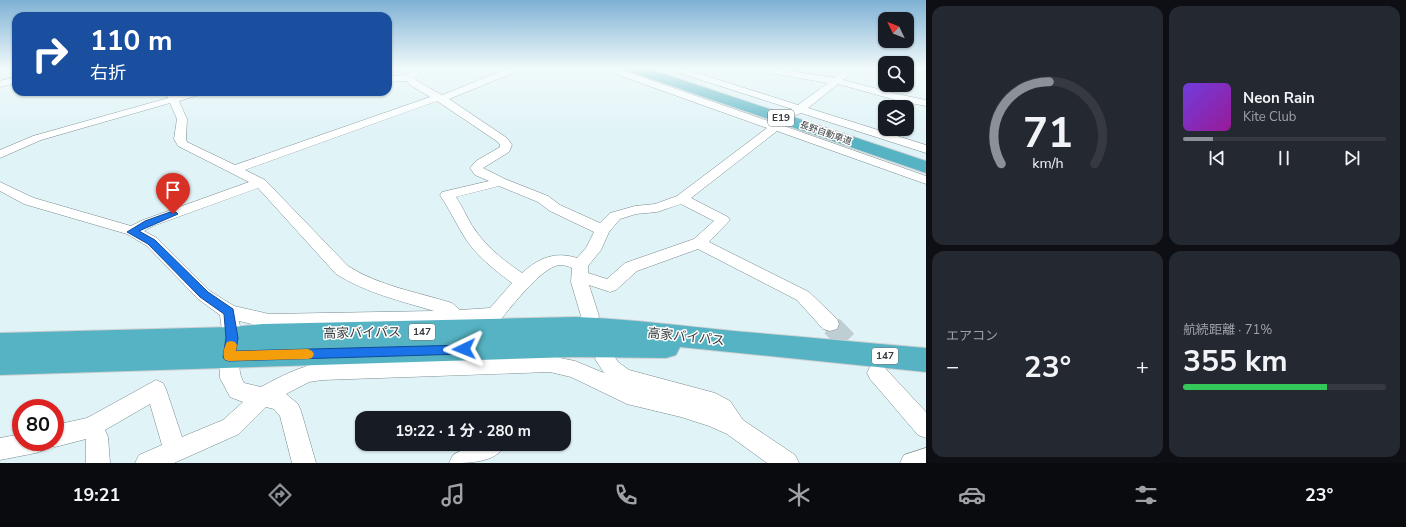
<!DOCTYPE html>
<html lang="ja">
<head>
<meta charset="utf-8">
<style>
	body { margin:0; font-family:"Nunito Sans","Noto Sans JP",sans-serif; background:#242831; color:#f1f3f6; height:100vh; display:flex; flex-direction:column; font-size:15px; white-space:nowrap }
	* { box-sizing:border-box; margin:0 }
	p { font-size:13px; color:#9ea1a6 }
	.icon { flex:none; width:22px; height:22px; fill:none; stroke:currentColor; stroke-width:2; stroke-linecap:round; stroke-linejoin:round }
	.map { position:relative; flex:1; overflow:hidden }
	.details { display:flex; flex-direction:column; gap:6px; padding:6px; background:#0d0f14; width:480px }
	.details>* { flex:none }
	.guide { position:absolute; left:12px; top:12px; width:380px; height:84px; border-radius:12px; box-shadow:0 1px 3px #0004; background:#1a4fa0; color:#fff; overflow:hidden }
	.needle { width:26px; rotate:313deg }
	.tools { position:absolute; left:878px; top:12px; display:grid; gap:8px }
	.tools a { display:grid; place-items:center; width:36px; height:36px; border-radius:8px; background:#171b24; box-shadow:0 1px 3px #0004; font-size:20px }
	.speed { position:absolute; left:12px; top:399px; display:flex; gap:8px; font-size:20px; font-weight:700; text-align:center }
	.speed>* { display:grid; place-content:center; width:52px; height:52px; border-radius:50%; background:#171b24; box-shadow:0 1px 3px #0004; line-height:1 }
	.speed .limit { border:6px solid #d22; background:#fff; color:#111 }
	.pin { position:absolute; display:grid; place-items:center; width:34px; height:34px; color:#fff; margin:-41px -17px; border-radius:50% 50% 50% 0; rotate:-45deg; box-shadow:0 0 4px #0007 }
	.pin .icon { rotate:45deg }
	.me { position:absolute; width:44px; margin:-22px; rotate:268deg; stroke-linejoin:round; filter:drop-shadow(0 0 3px #0008) }
	.turn { display:flex; align-items:center; gap:14px; height:84px; padding:0 12px; font-size:18px }
	.turn .icon { width:52px; height:52px; stroke-width:2.5 }
	.turn b { display:block; font-size:28px; line-height:34px }
	.big { font-size:30px; font-weight:700; line-height:1.1 }
	.details .widget { flex:1; display:flex; flex-direction:column; justify-content:center; gap:6px; min-width:0; padding:0 14px; border-radius:12px; background:#242831 }
	.details .dial { align-items:center; gap:0 }
	.dial svg { height:104px; overflow:visible; fill:none; stroke:#363941; stroke-width:7; stroke-linecap:round; text-anchor:middle }
	.dial text { fill:#f1f3f6; stroke:none }
	.song { display:flex; align-items:center; gap:12px }
	.cover { width:48px; height:48px; border-radius:6px; background:linear-gradient(135deg,hsl(260 70% 55%),hsl(300 70% 35%)) }
	.played { height:4px; border-radius:2px; background:linear-gradient(90deg,#8c9099 15%,#363941 15%) }
	.keys { display:flex; justify-content:space-around; direction:ltr }
	.heat { display:flex; justify-content:space-between; align-items:center; font-size:22px; direction:ltr }
	.charge { height:6px; border-radius:3px; background:linear-gradient(90deg,#34c759 71%,#363941 0) }
	.details .tiles { flex:1; display:grid; gap:6px; grid-template-columns:repeat(2,1fr) }
	.trip { position:absolute; left:355px; top:411px; width:216px; height:40px; border-radius:12px; background:#171b24; box-shadow:0 1px 3px #0004; font-weight:700; line-height:40px; text-align:center }
	.dock { display:flex; height:64px; justify-content:space-around; align-items:center; background:#090b0e; color:#9ea1a6 }
	.dock .icon { width:28px; height:28px }
	.dock .on { color:#8c9099 }
	.dock b { font-size:18px; color:#f1f3f6 }
	main { display:flex; flex:1; min-height:0 }
	.map>svg:first-child { display:block }
</style>
</head>
<body>
<main>
<div class="map">
<svg width="926" height="463" viewBox="0 0 926 463">
	<rect width="100%" height="100%" fill="#e0f3f7"/>
	<g fill="none" stroke-linecap="round" stroke-linejoin="round">
		<!-- minor-tunnel-far1 -->
		<polyline stroke="#beced2" stroke-width="16" stroke-dasharray="16 8" stroke-linecap="butt" points="830,324 833,327"/>
		<!-- minor-tunnel -->
		<polyline stroke="#beced2" stroke-width="21" stroke-dasharray="21 10" stroke-linecap="butt" points="832,326 860,355"/>
		<defs>
			<g id="minor">
				<path d="M413,69H422L415,78L417,81L442,95L507,69H519L518,71L449,99L507,138L512,145L509,152L483,168L505,179L548,196L560,205L600,223L610,213L635,206L655,204L677,196L767,128L607,71L606,69H619L774,123L781,120L785,121L786,123L784,126L926,176V184L777,131L691,198L728,217L730,220L709,242L809,292L837,319L839,324L837,329L830,331L823,329L797,300L698,249L637,271L616,290L610,292L589,285L599,316L596,321L590,323L584,321L581,316L571,282L572,268C568,266 564,265 559,265C541,268 513,305 501,319L495,321L438,325L269,328L239,321C240,326 241,332 241,337C242,353 235,368 244,383L261,387C281,376 299,367 322,362L550,356L575,361L604,373L595,359L598,353L605,351L612,353L618,362L629,370L715,393L730,401L743,420L795,455L799,463H767L727,434L709,426L681,417L627,404L571,377L550,372L322,380L309,382L286,394L298,404L301,411L316,463H292L280,416L274,409L266,407L239,434L174,463H135L139,455L162,445L150,404L105,430L108,437L110,463H86V439L55,447L47,443L44,450L36,453L0,460V438L21,434V442H55V425L87,418L156,380L163,383L166,389L182,437L223,420L243,402L230,397L220,378L219,357L223,338L220,315L198,299L147,246L127,234L24,204L0,191V182L34,198L131,226L143,220L249,182L178,146L174,139L177,119L170,103L41,140L0,158V150L33,136L168,98L165,92H175L176,95L188,92H204L202,94L179,101L187,119L186,139L187,142L235,165L430,97L410,85L407,81L388,82V76L407,75ZM437,101L498,142L500,145V147L476,161L470,168L475,175L489,181L442,192L440,195C450,210 457,226 467,241C479,258 496,271 512,283L490,308L460,310L452,303C417,292 379,286 348,266L265,180L245,170ZM499,186L538,202L550,211L594,232L586,248L577,258C555,251 539,258 522,273C506,262 490,250 478,234C469,223 464,209 456,197ZM258,188L336,274C366,293 401,301 434,311L269,314L234,306L210,291L157,238L144,231L153,226ZM681,204L714,221L694,239L625,263L607,279L588,273V266L601,250L609,232L620,219L636,214L657,212Z"/>
				<polygon points="672,69 685,69 798,105 828,83 764,72 760,69 780,69 834,78 846,69 856,69 843,80 897,94 926,100 926,106 896,100 838,84 808,108 926,145 926,153 801,113 794,116 790,115 789,113 792,109 673,71"/>
				<polygon points="16,77 16,83 0,87 0,81"/>
				<polygon points="877,364 884,367 926,412 926,438 918,435 870,379 867,373 870,367"/>
				<path d="M473,444H505V445C496,463 469,463 449,463L453,455Z"/>
				<polygon points="926,448 926,463 900,463 904,455"/>
			</g>
			<g id="highway">
				<polygon points="629,69 649,69 926,161 926,173 631,72"/>
				<path d="M576,317C633,319 689,327 745,332C805,337 866,343 926,348V372L680,347L676,355L666,358L573,357L0,375V333L232,327L263,324Z"/>
			</g>
		</defs>
		<!-- minor casing -->
		<use href="#minor" stroke="#78898d" stroke-width="1"/>
		<!-- highway casing -->
		<use href="#highway" stroke="#cfd0d1" stroke-width="2"/>
		<!-- minor -->
		<use href="#minor" fill="#fff" fill-rule="evenodd"/>
		<!-- highway -->
		<use href="#highway" fill="#56b3c3" fill-rule="evenodd"/>
	</g>
	<!-- sky -->
	<linearGradient id="sky" x2="0" y2="1"><stop stop-color="#7eb1d4"/><stop offset="0.51" stop-color="#f1fafb"/><stop offset="1" stop-color="#f1fafb" stop-opacity="0"/></linearGradient>
	<rect width="926" height="134" fill="url(#sky)"/>
	<!-- route -->
	<polygon fill="#1a73e8" stroke="#114b97" points="170,212 176,212 178,214 139,231 155,240 208,292 233,309 238,338 236,351 464,345 468,346 469,349 468,353 464,354 229,361 225,360 223,357 226,338 224,314 200,297 148,244 127,232 145,221"/>
	<!-- slow -->
	<path fill="#f59e0b" d="M231,341L235,342L237,345L236,351L308,349L312,351L314,354L312,358L308,359L229,361L225,360C222,355 224,347 227,342Z"/>
	<g text-anchor="middle" dominant-baseline="central" stroke-width="3" stroke-linejoin="round" paint-order="stroke">
		<!-- far-street labels -->
		<g font-size="9" fill="#353c3e" stroke="#fff">
			<text transform="translate(826 133) rotate(19)">長野自動車道</text>
		</g>
		<!-- shield labels -->
		<g fill="#fff" stroke="#727678" stroke-width="1">
			<rect x="768" y="110" width="26" height="16" rx="3"/>
			<rect x="409" y="324" width="26" height="16" rx="3"/>
			<rect x="872" y="348" width="26" height="16" rx="3"/>
		</g>
		<g font-size="10" font-weight="bold" fill="#353c3e">
			<text x="781" y="118">E19</text>
			<text x="422" y="332">147</text>
			<text x="885" y="356">147</text>
		</g>
		<!-- near-street labels -->
		<g font-size="13" fill="#353c3e" stroke="#fff">
			<text transform="translate(362 333) rotate(-1)">高家バイパス</text>
			<text transform="translate(686 337) rotate(6)">高家バイパス</text>
		</g>
	</g>
</svg>
<div class="tools">
<a><svg class="needle" viewBox="-14 -14 28 28"><path d="M0-13l5 13h-10z" fill="#e53935"/><path d="M0 13l5-13h-10z" fill="#9ea1a6"/></svg></a>
<a><svg class="icon" aria-label="search" viewBox="0 0 24 24"><circle cx="10" cy="10" r="6"/><path d="M15 15l6 6"/></svg></a>
<a><svg class="icon" aria-label="layers" viewBox="0 0 24 24"><path d="M12 4l9 5-9 5-9-5zM3 14l9 5 9-5"/></svg></a>
</div>
<div class="speed"><div class="limit">80</div></div>
<div class="pin" style="left:173px;top:214px;background:#d93025"><svg class="icon" aria-label="arrive" viewBox="0 0 24 24"><path d="M6 21V4h12l-3 4 3 4H6"/></svg></div>
<svg class="me" style="left:464px;top:349px" viewBox="-20 -20 40 40"><path d="M0-17L14 15 0 8-14 15z" fill="#1a73e8" stroke="#fff" stroke-width="4"/></svg>
<div class="trip">19:22 · 1 分 · 280 m</div>
<div class="guide">
<div class="turn"><svg class="icon" aria-label="right" viewBox="0 0 24 24"><path d="M7 20v-9h11M14 6l5 5-5 5"/></svg><div><b>110 m</b>右折</div></div>
</div>
</div>
<section class="details">
<div class="tiles">
<div class="widget dial"><svg viewBox="0 0 100 80">
<path d="M14 69A42 42 0 1 1 86 69"/>
<path d="M14 69A42 42 0 0 1 51 6" stroke="#8c9099"/>
<text x="50" y="56" font-size="32" font-weight="700">71</text>
<text x="50" y="72" font-size="11">km/h</text>
</svg></div>
<div class="widget">
<div class="song"><i class="cover"></i><div><b>Neon Rain</b><p>Kite Club</p></div></div>
<div class="played"></div>
<div class="keys"><svg class="icon" aria-label="previous" viewBox="0 0 24 24"><path d="M18 5L8 12l10 7zM5 5v14"/></svg><svg class="icon" aria-label="pause" viewBox="0 0 24 24"><path d="M8 5v14M16 5v14"/></svg><svg class="icon" aria-label="next" viewBox="0 0 24 24"><path d="M6 5l10 7-10 7zM19 5v14"/></svg></div>
</div>
<div class="widget"><p>エアコン</p>
<div class="heat"><a>−</a><b class="big">23°</b><a>+</a></div>
</div>
<div class="widget"><p>航続距離 · 71%</p><b class="big">355 km</b><div class="charge"></div></div>
</div>
</section>
</main>
<nav class="dock">
<b>19:21</b>
<svg class="icon on" aria-label="directions" viewBox="0 0 24 24"><path d="M12 3l9 9-9 9-9-9zM9 14v-3h6M13 9l2 2-2 2"/></svg>
<svg class="icon" aria-label="music" viewBox="0 0 24 24"><path d="M9 18V5l10-2v13"/><circle cx="6" cy="18" r="3"/><circle cx="16" cy="16" r="3"/></svg>
<svg class="icon" aria-label="phone" viewBox="0 0 24 24"><path d="M5 4h4l2 5-3 2q2 4 5 5l2-3 5 2v4C11 20 4 13 5 4z"/></svg>
<svg class="icon" aria-label="climate" viewBox="0 0 24 24"><path d="M12 3v18M4 7l16 10M4 17L20 7"/></svg>
<svg class="icon" aria-label="car" viewBox="0 0 24 24"><path d="M5 17H2v-5l4-1 3-4h7l3 4 3 1v5h-3M9 17h6M6 11h13"/><circle cx="7" cy="17" r="2"/><circle cx="17" cy="17" r="2"/></svg>
<svg class="icon" aria-label="filters" viewBox="0 0 24 24"><path d="M4 7h16M4 17h16"/><circle cx="9" cy="7" r="2"/><circle cx="15" cy="17" r="2"/></svg>
<b>23°</b>
</nav>
</body>
</html>
